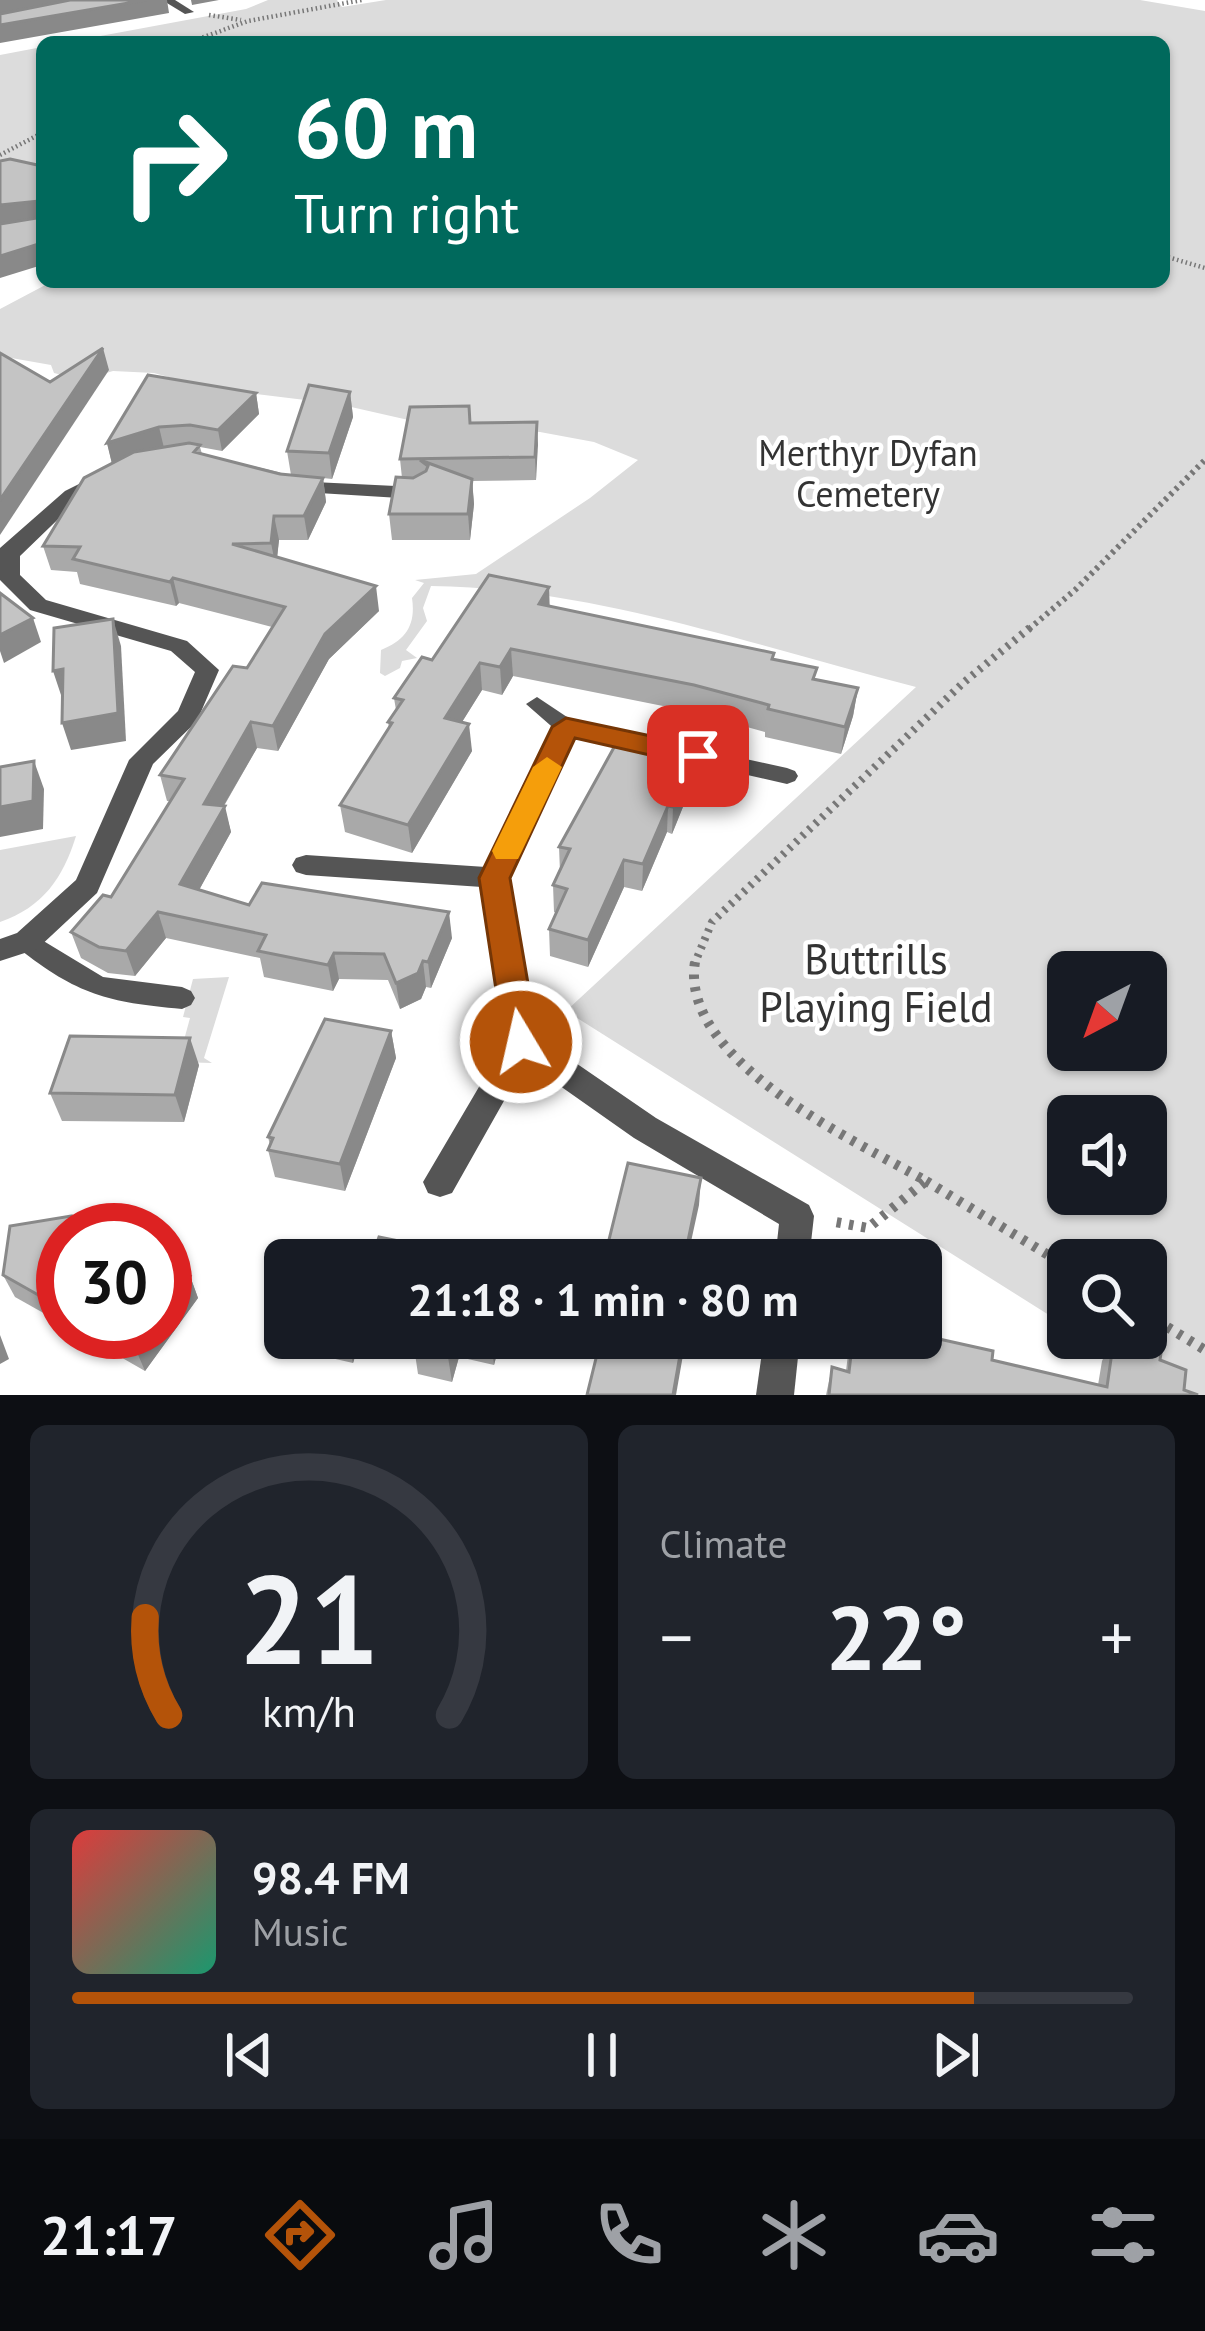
<!DOCTYPE html>
<html lang="en">
<head>
<meta charset="utf-8">
<style>
	body { margin:0; font-family:"PT Sans",sans-serif; background:#20242c; color:#f1f3f6; height:100vh; display:flex; flex-direction:column; font-size:45px; white-space:nowrap }
	* { box-sizing:border-box; margin:0 }
	p { font-size:39px; color:#9ea1a6 }
	.icon { flex:none; width:66px; height:66px; fill:none; stroke:currentColor; stroke-width:2; stroke-linecap:round; stroke-linejoin:round }
	.map { position:relative; height:1395px; overflow:hidden }
	.side { display:flex; flex-direction:column; gap:30px; padding:30px; background:#0d0f14; flex:1 }
	.side>* { flex:none }
	.top-card { position:absolute; left:36px; top:36px; width:1134px; height:252px; border-radius:18px; box-shadow:0 3px 9px #0004; background:#00695c; color:#fff; overflow:hidden }
	.needle { width:78px; rotate:221deg }
	.tools { position:absolute; left:1047px; top:951px; display:grid; gap:24px }
	.tools a { display:grid; place-items:center; width:120px; height:120px; border-radius:18px; background:#171b24; box-shadow:0 3px 9px #0004; font-size:60px }
	.speed { position:absolute; left:36px; top:1203px; display:flex; gap:24px; font-size:60px; font-weight:700; text-align:center }
	.speed>* { display:grid; place-content:center; width:156px; height:156px; border-radius:50%; background:#171b24; box-shadow:0 3px 9px #0004; line-height:1 }
	.speed .limit { border:18px solid #d22; background:#fff; color:#111 }
	.pin { position:absolute; display:grid; place-items:center; width:102px; height:102px; color:#fff; margin:-51px; border-radius:24px; box-shadow:0 6px 18px #0006 }
	.me { position:absolute; width:132px; margin:-66px; rotate:351deg; stroke-linejoin:round; filter:drop-shadow(0 0 9px #0008) }
	.turn { display:flex; align-items:center; gap:42px; height:252px; padding:0 60px; font-size:54px }
	.turn .icon { width:156px; height:156px; stroke-width:2.5 }
	.turn b { display:block; font-size:84px; line-height:102px }
	.big { font-size:90px; font-weight:700; line-height:1.1 }
	.side .tile { flex:1; display:flex; flex-direction:column; justify-content:center; gap:18px; min-width:0; padding:0 42px; border-radius:18px; background:#20242c }
	.side .dial { align-items:center; gap:0 }
	.dial svg { height:312px; overflow:visible; fill:none; stroke:#363941; stroke-width:7; stroke-linecap:round; text-anchor:middle }
	.dial text { fill:#f1f3f6; stroke:none }
	.song { display:flex; align-items:center; gap:36px }
	.cover { width:144px; height:144px; border-radius:18px; background:linear-gradient(135deg,hsl(0 70% 55%),hsl(160 70% 35%)) }
	.played { height:12px; border-radius:6px; background:linear-gradient(90deg,#b45309 85%,#363941 85%) }
	.keys { display:flex; justify-content:space-around; direction:ltr }
	.heat { display:flex; justify-content:space-between; align-items:center; font-size:66px; direction:ltr }
	.side .tiles { flex:1; display:grid; gap:30px; grid-template-columns:1fr 1fr }
	.tile:last-child { grid-column:span 2 }
	.trip { position:absolute; left:264px; top:1239px; width:678px; height:120px; border-radius:18px; background:#171b24; box-shadow:0 3px 9px #0004; font-weight:700; line-height:120px; text-align:center }
	.dock { display:flex; height:192px; justify-content:space-around; align-items:center; background:#090b0e; color:#9ea1a6 }
	.dock .icon { width:84px; height:84px }
	.dock .active { color:#b45309 }
	.dock b { font-size:54px; color:#f1f3f6 }
	.map>svg:first-child { display:block }
</style>
</head>
<body>
<div class="map">
<svg width="1205" height="1395" viewBox="0 0 1205 1395">
	<rect width="100%" height="100%" fill="#fff"/>
	<!-- green -->
	<g fill="#dcdcdc" fill-rule="evenodd">
		<path d="M268,0H337L342,7L386,0H1140L1205,11V1395H1177L1086,1338H1146V1260H1068V1327L566,1011L916,687C759,647 591,587 431,586L423,608L427,621L406,650L417,658L402,661L400,668L385,676L380,673L381,650C406,640 416,625 412,598L424,583L415,580L476,574L590,498L638,460L594,442L540,432L426,424L338,404L208,388L154,373L113,371L82,380L54,373L51,365L0,356V309L51,282H1164V42H68L246,9ZM1068,972H1146V1050H1068ZM1068,1116H1146V1194H1068Z"/>
		<polygon points="42,47 42,175 0,172 0,55"/>
		<path d="M76,836C63,878 43,907 0,922V850Z"/>
		<polygon points="229,977 204,1058 212,1063 178,1062 190,1018 183,1017 193,979"/>
	</g>
	<g fill="none" stroke-linecap="round" stroke-linejoin="round">
		<!-- path-far3 -->
		<g stroke="#777" stroke-width="4.5" stroke-dasharray="1.5 3" stroke-linecap="butt">
			<polyline points="209,15 241,20"/>
			<polyline points="190,42 248,21 362,0"/>
			<polyline points="0,155 42,133"/>
			<polyline points="1164,256 1205,268"/>
		</g>
		<!-- path-far2 -->
		<polyline stroke="#777" stroke-width="6" stroke-dasharray="3 4.5" stroke-linecap="butt" points="1029,629 1075,590 1205,460"/>
		<!-- path-far1 -->
		<polyline stroke="#777" stroke-width="8" stroke-dasharray="3 6" stroke-linecap="butt" points="694,965 712,922 963,683 1032,626"/>
		<!-- path -->
		<g stroke="#777" stroke-width="10" stroke-dasharray="4.5 8" stroke-linecap="butt">
			<path d="M695,962C679,1061 856,1141 926,1181L868,1228L830,1221"/>
			<polyline points="926,1181 1068,1267"/>
			<polyline points="1146,1314 1205,1350"/>
		</g>
		<!-- service -->
		<g fill="#555" fill-rule="evenodd">
			<polygon points="537,697 573,721 787,768 795,771 798,776 795,781 787,784 558,732 526,704"/>
			<path d="M27,931L103,977L182,987L191,991L195,998L191,1005L182,1009C107,1002 78,995 18,948L14,941L18,934Z"/>
		</g>
		<!-- minor -->
		<g fill="#555" fill-rule="evenodd">
			<polygon points="162,0 175,0 194,12 185,14"/>
			<polygon points="99,474 106,476 106,484 79,499 20,556 20,575 46,600 187,641 219,670 197,721 153,764 97,893 37,949 0,961 0,939 17,933 76,880 129,760 178,711 195,672 171,651 30,610 0,580 0,548 65,491"/>
			<polygon points="293,481 416,487 426,493 416,499 286,491 286,483"/>
			<polygon points="566,719 578,727 508,878 535,1035 656,1118 809,1205 814,1216 809,1260 775,1260 779,1224 634,1138 526,1062 452,1193 440,1197 428,1193 423,1182 506,1041 482,887 306,875 296,872 292,865 296,858 306,855 486,867 554,727"/>
			<polygon points="764,1338 800,1338 794,1395 756,1395"/>
		</g>
	</g>
	<!-- wall -->
	<g fill="#a9a9a9">
		<polygon points="350,392 353,417 332,479 323,478 326,502 308,540 279,540 277,557 379,611 329,659 278,751 257,748 224,806 231,832 199,890 249,905 452,938 431,988 426,987 421,999 400,1009 388,980 339,979 333,991 264,977 260,958 166,938 135,976 108,973 81,958 71,932 111,897 170,801 167,801 160,775 247,668 272,627 179,603 176,606 80,584 77,572 51,570 43,546 112,463 107,443 256,393 259,414 222,451 200,447 202,454 291,475 287,451"/>
		<polygon points="537,422 536,480 472,481 474,504 470,540 392,540 389,514 402,478 400,459 470,423"/>
		<polygon points="549,587 549,606 773,659 815,680 858,688 853,716 841,754 765,737 765,732 693,712 513,676 502,695 482,690 462,722 472,751 412,853 345,832 340,805 389,728 388,722 396,710 394,698 432,660"/>
		<polygon points="691,787 672,834 667,832 642,891 624,887 588,967 550,956 549,929 556,913 554,912 553,885 560,872 559,847"/>
		<polygon points="391,1031 396,1058 345,1191 275,1177 268,1150 270,1145 268,1137"/>
		<polygon points="199,1065 184,1122 62,1121 50,1093"/>
		<polygon points="63,1230 63,1324 15,1297 3,1275"/>
		<polygon points="190,1276 198,1298 145,1371 77,1332 165,1332"/>
		<polygon points="285,1295 285,1338 361,1338 353,1363 283,1347 275,1322"/>
		<polygon points="369,1338 501,1338 494,1365 459,1357 452,1382 418,1374 414,1347"/>
		<polygon points="850,1338 921,1338 992,1360 1098,1385 1102,1361 1113,1338 1160,1360 1184,1390 1198,1395 826,1395 832,1367 846,1371"/>
	</g>
	<!-- shaded-wall -->
	<g fill="#898989">
		<polygon points="0,0 89,0 0,16"/>
		<polygon points="146,0 167,0 169,13 0,43 0,25"/>
		<polygon points="191,0 219,0 192,5"/>
		<polygon points="40,201 42,221 0,225 0,205"/>
		<polygon points="42,243 42,265 0,278 0,256"/>
		<polygon points="103,348 109,370 0,535 0,500"/>
		<polygon points="350,392 353,417 332,479 329,453"/>
		<polygon points="256,393 259,414 222,451 218,430"/>
		<polygon points="537,422 538,445 536,480 535,457"/>
		<polygon points="159,427 164,448 112,464 107,443"/>
		<polygon points="323,478 326,502 308,540 304,516"/>
		<polygon points="472,479 474,504 470,540 468,514"/>
		<polygon points="274,516 279,540 276,568 271,543"/>
		<polygon points="173,578 179,603 176,606 170,582"/>
		<polygon points="376,586 379,611 329,659 278,751 273,726 325,634"/>
		<polygon points="549,587 550,614 539,604"/>
		<polygon points="33,618 41,642 4,663 0,651 0,635"/>
		<polygon points="113,619 121,646 126,741 71,750 62,723"/>
		<polygon points="511,649 513,676 502,695 500,667"/>
		<polygon points="480,663 482,690 447,746 445,718"/>
		<polygon points="63,669 72,696 62,698 53,671"/>
		<polygon points="858,688 853,716 841,754 845,727"/>
		<polygon points="251,722 257,748 210,829 204,804"/>
		<polygon points="469,724 472,751 412,853 408,825"/>
		<polygon points="693,760 691,787 672,834 673,807"/>
		<polygon points="34,761 44,789 43,829 0,837 0,807"/>
		<polygon points="225,806 231,832 188,910 180,884"/>
		<polygon points="668,806 667,832 642,891 643,864"/>
		<polygon points="624,860 624,887 588,967 588,940"/>
		<polygon points="158,912 166,938 135,976 126,951"/>
		<polygon points="449,912 452,938 431,988 428,962"/>
		<polygon points="334,953 339,979 333,991 328,965"/>
		<polygon points="423,961 426,987 421,999 400,1009 396,983"/>
		<polygon points="391,1031 396,1058 345,1191 340,1164"/>
		<polygon points="190,1038 199,1065 184,1122 175,1095"/>
		<polygon points="701,1178 699,1205 687,1260 684,1260"/>
		<polygon points="190,1276 198,1298 145,1371 136,1350 149,1332 165,1332 165,1309"/>
		<polygon points="0,1335 9,1359 0,1364"/>
		<polygon points="347,1338 361,1338 353,1363"/>
		<polygon points="454,1338 457,1338 459,1357 452,1382 448,1357"/>
		<polygon points="491,1338 501,1338 494,1365 491,1340"/>
		<polygon points="683,1338 686,1338 676,1395 673,1395"/>
	</g>
	<!-- building -->
	<g fill="#c4c4c4" stroke="#898989" stroke-width="3">
		<polygon points="70,0 146,0 0,25 0,14"/>
		<polygon points="10,159 42,166 42,243 0,256 0,224 37,218 40,201 0,205 0,161"/>
		<polygon points="103,348 0,500 0,353 50,382"/>
		<polygon points="148,375 256,393 218,430 190,425 159,427 107,443"/>
		<polygon points="309,385 350,392 329,453 287,451"/>
		<polygon points="469,406 470,423 537,422 535,457 400,459 410,407"/>
		<polygon points="189,443 200,445 194,452 280,474 323,478 304,516 274,516 271,543 232,544 376,586 325,634 273,726 251,722 204,804 225,806 180,884 249,905 262,883 449,912 428,962 423,961 418,973 396,983 384,954 334,953 328,965 258,951 266,935 158,912 126,951 99,947 71,932 103,895 111,897 184,779 160,775 233,666 247,668 285,607 173,578 170,582 73,559 80,547 43,546 84,478 134,452"/>
		<polygon points="420,460 472,479 468,514 389,514 396,477 413,478 426,471 428,466"/>
		<polygon points="489,575 549,587 539,604 774,653 772,659 817,668 813,679 858,688 845,727 768,709 769,705 694,685 511,649 500,667 480,663 445,718 469,724 408,825 340,805 392,723 388,722 403,700 394,698 422,657 432,660"/>
		<polygon points="0,593 33,618 0,635"/>
		<polygon points="113,619 118,713 62,723 63,669 53,671 54,628"/>
		<polygon points="617,742 693,760 673,807 668,806 643,864 624,860 588,940 549,929 567,889 553,885 570,849 559,847"/>
		<polygon points="34,761 33,801 0,807 0,767"/>
		<polygon points="325,1019 391,1031 340,1164 268,1150 273,1138 268,1137"/>
		<polygon points="70,1036 190,1038 175,1095 50,1093"/>
		<polygon points="628,1163 701,1178 684,1260 604,1260"/>
		<polygon points="71,1216 69,1230 63,1230 61,1302 63,1300 63,1309 3,1275 10,1226"/>
		<polygon points="379,1237 493,1260 298,1260 304,1246 371,1260"/>
		<polygon points="165,1263 190,1276 165,1309"/>
		<polygon points="285,1295 285,1324 275,1322"/>
		<polygon points="105,1332 149,1332 136,1350"/>
		<polygon points="921,1335 993,1351 992,1360 1107,1387 1114,1338 1119,1338 1161,1353 1160,1360 1186,1370 1184,1390 1198,1395 829,1395 832,1367 849,1372 853,1338 921,1338"/>
		<polygon points="417,1338 454,1338 448,1357 413,1349"/>
		<polygon points="601,1338 683,1338 673,1395 587,1395"/>
	</g>
	<!-- route -->
	<polygon fill="#b45309" stroke="#753606" stroke-width="3" points="566,718 698,746 713,756 698,766 575,738 510,878 538,1042 533,1052 521,1056 509,1052 504,1042 479,878 552,727"/>
	<!-- slow -->
	<polygon fill="#f59e0b" points="547,757 562,767 522,851 518,859 496,859 492,851 533,767"/>
	<g text-anchor="middle" dominant-baseline="central" stroke-width="9" stroke-linejoin="round" paint-order="stroke">
		<!-- park labels -->
		<g font-size="36" fill="#333" stroke="#fff">
			<text x="868" y="452">Merthyr Dyfan<tspan x="868" dy="41">Cemetery</tspan></text>
		</g>
		<!-- near-park labels -->
		<g font-size="42" fill="#333" stroke="#fff">
			<text x="876" y="958">Buttrills<tspan x="876" dy="48">Playing Field</tspan></text>
		</g>
	</g>
</svg>
<div class="tools">
<a><svg class="needle" viewBox="-14 -14 28 28"><path d="M0-13l5 13h-10z" fill="#e53935"/><path d="M0 13l5-13h-10z" fill="#9ea1a6"/></svg></a>
<a><svg class="icon" aria-label="sound" viewBox="0 0 24 24"><path d="M4 9h4l5-4v14l-5-4H4zM17 9q2 3 0 6"/></svg></a>
<a><svg class="icon" aria-label="search" viewBox="0 0 24 24"><circle cx="10" cy="10" r="6"/><path d="M15 15l6 6"/></svg></a>
</div>
<div class="speed"><div class="limit">30</div></div>
<div class="pin" style="left:698px;top:756px;background:#d93025"><svg class="icon" aria-label="arrive" viewBox="0 0 24 24"><path d="M6 21V4h12l-3 4 3 4H6"/></svg></div>
<svg class="me" style="left:521px;top:1042px" viewBox="-20 -20 40 40"><circle r="17" fill="#b45309" stroke="#fff" stroke-width="3"/><path d="M0-11L8 9 0 5-8 9z" fill="#fff"/></svg>
<div class="trip">21:18 · 1 min · 80 m</div>
<div class="top-card">
<div class="turn"><svg class="icon" aria-label="right" viewBox="0 0 24 24"><path d="M7 20v-9h11M14 6l5 5-5 5"/></svg><div><b>60 m</b>Turn right</div></div>
</div>
</div>
<section class="side">
<div class="tiles">
<div class="tile dial"><svg viewBox="0 0 100 80">
<path d="M14 69A42 42 0 1 1 86 69"/>
<path d="M14 69A42 42 0 0 1 8 44" stroke="#b45309"/>
<text x="50" y="56" font-size="32" font-weight="700">21</text>
<text x="50" y="72" font-size="11">km/h</text>
</svg></div>
<div class="tile"><p>Climate</p>
<div class="heat"><a>−</a><b class="big">22°</b><a>+</a></div>
</div>
<div class="tile">
<div class="song"><i class="cover"></i><div><b>98.4 FM</b><p>Music</p></div></div>
<div class="played"></div>
<div class="keys"><svg class="icon" aria-label="previous" viewBox="0 0 24 24"><path d="M18 5L8 12l10 7zM5 5v14"/></svg><svg class="icon" aria-label="pause" viewBox="0 0 24 24"><path d="M8 5v14M16 5v14"/></svg><svg class="icon" aria-label="next" viewBox="0 0 24 24"><path d="M6 5l10 7-10 7zM19 5v14"/></svg></div>
</div>
</div>
</section>
<nav class="dock">
<b>21:17</b>
<svg class="icon active" aria-label="directions" viewBox="0 0 24 24"><path d="M12 3l9 9-9 9-9-9zM9 14v-3h6M13 9l2 2-2 2"/></svg>
<svg class="icon" aria-label="music" viewBox="0 0 24 24"><path d="M9 18V5l10-2v13"/><circle cx="6" cy="18" r="3"/><circle cx="16" cy="16" r="3"/></svg>
<svg class="icon" aria-label="phone" viewBox="0 0 24 24"><path d="M5 4h4l2 5-3 2q2 4 5 5l2-3 5 2v4C11 20 4 13 5 4z"/></svg>
<svg class="icon" aria-label="climate" viewBox="0 0 24 24"><path d="M12 3v18M4 7l16 10M4 17L20 7"/></svg>
<svg class="icon" aria-label="car" viewBox="0 0 24 24"><path d="M5 17H2v-5l4-1 3-4h7l3 4 3 1v5h-3M9 17h6M6 11h13"/><circle cx="7" cy="17" r="2"/><circle cx="17" cy="17" r="2"/></svg>
<svg class="icon" aria-label="filters" viewBox="0 0 24 24"><path d="M4 7h16M4 17h16"/><circle cx="9" cy="7" r="2"/><circle cx="15" cy="17" r="2"/></svg>
</nav>
</body>
</html>
